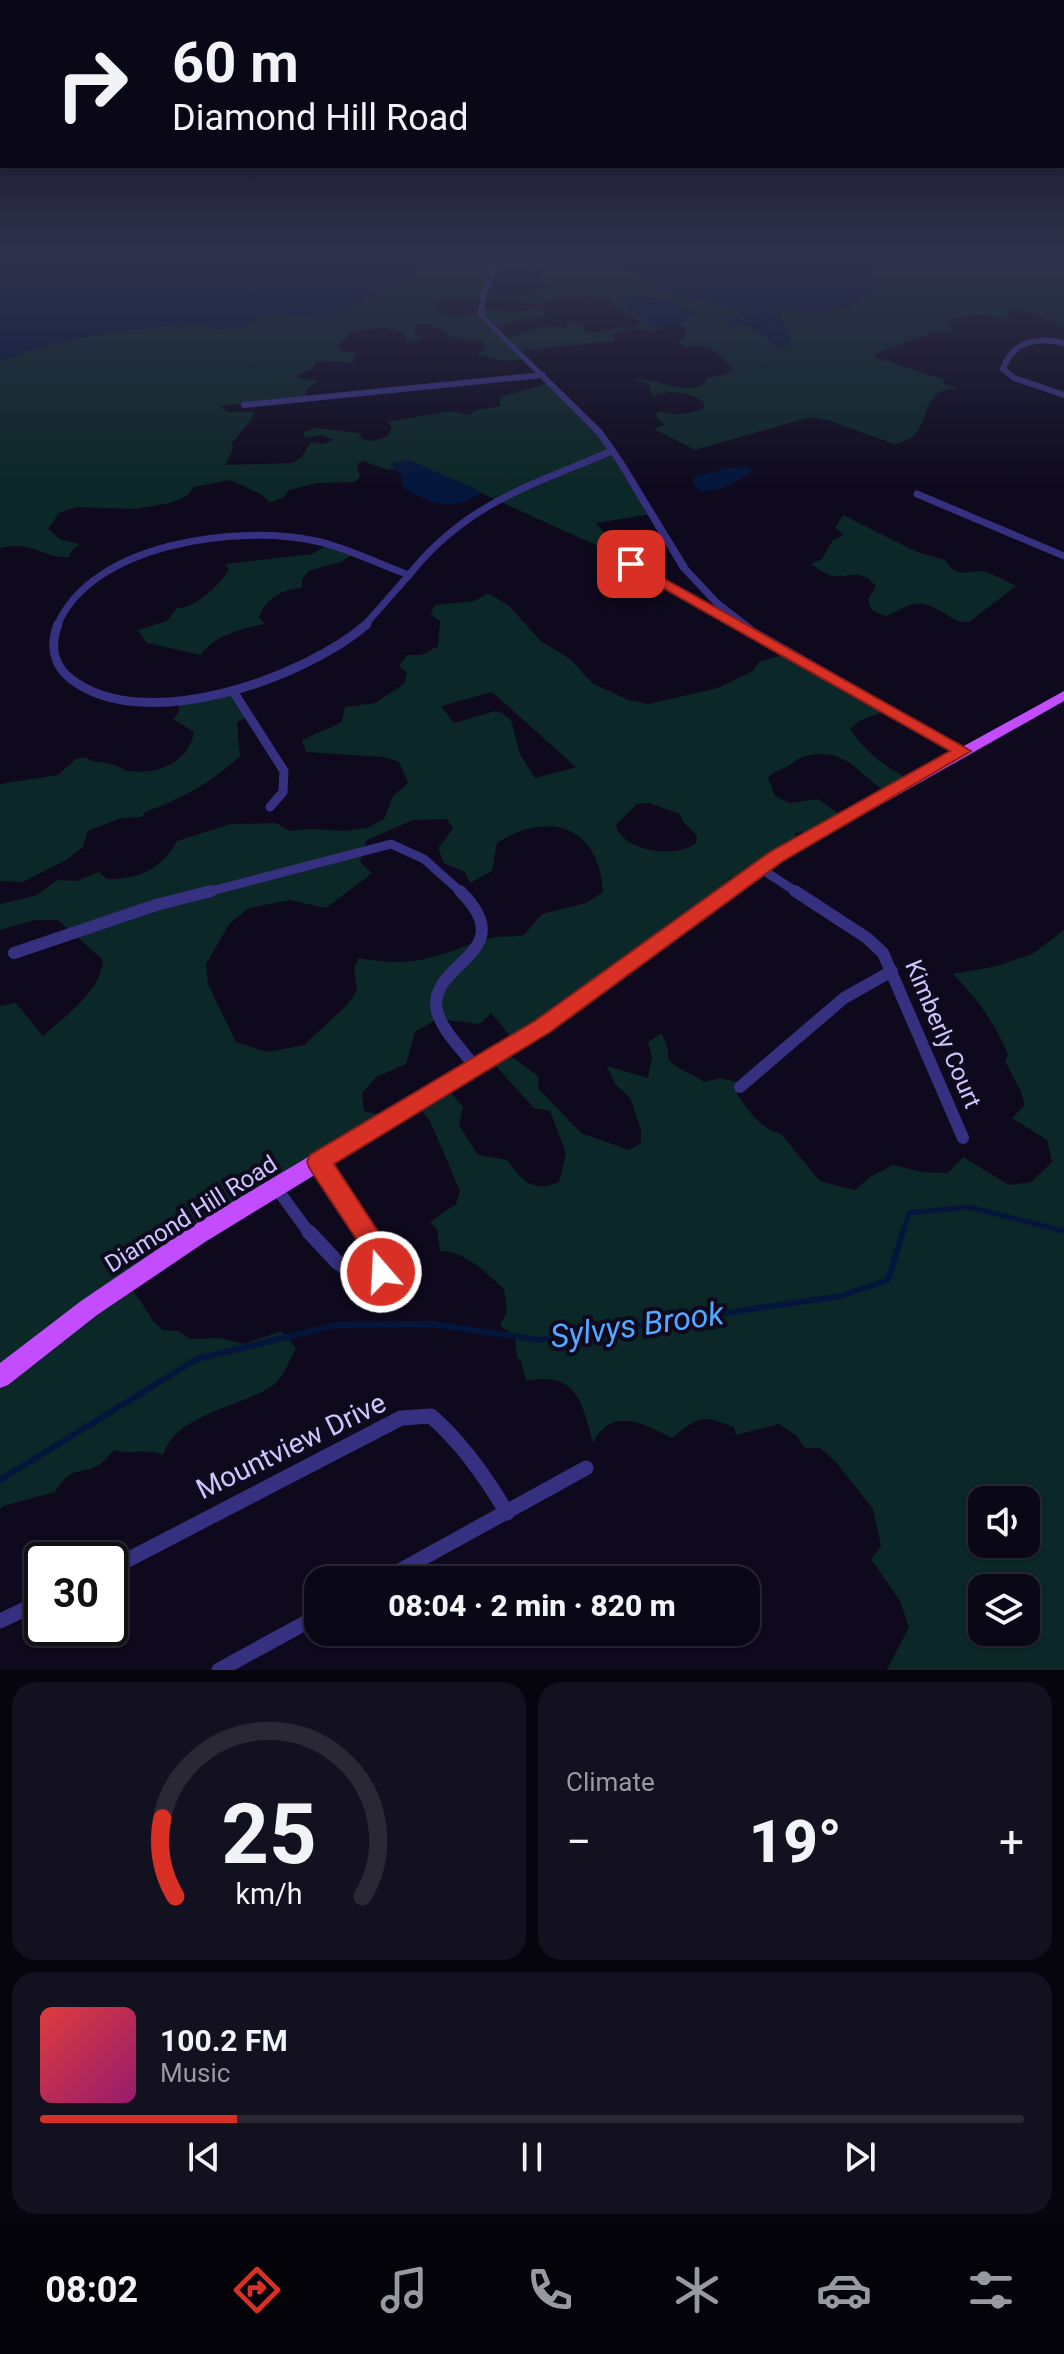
<!DOCTYPE html>
<html lang="en">
<head>
<meta charset="utf-8">
<style>
	body { margin:0; font-family:Roboto,sans-serif; background:#13101f; color:#f1f3f6; height:100vh; display:flex; flex-direction:column; font-size:30px; white-space:nowrap }
	* { box-sizing:border-box; margin:0 }
	p { font-size:26px; color:#9999a1 }
	.icon { flex:none; width:44px; height:44px; fill:none; stroke:currentColor; stroke-width:2; stroke-linecap:round; stroke-linejoin:round }
	.map { position:relative; height:1670px; overflow:hidden }
	.details { display:flex; flex-direction:column; gap:12px; padding:12px; background:#06040c; flex:1 }
	.details>* { flex:none }
	.top-card { position:absolute; left:0px; top:0px; width:1064px; height:168px; box-shadow:0 2px 6px #0004,0 0 0 2px #2a2835; background:#0a0716; color:#f1f3f6; overflow:hidden }
	.controls { position:absolute; left:968px; top:1486px; display:grid; gap:16px }
	.controls a { display:grid; place-items:center; width:72px; height:72px; border-radius:16px; background:#0a0716; box-shadow:0 2px 6px #0004,0 0 0 2px #2a2835; font-size:40px }
	.speed { position:absolute; left:24px; top:1542px; display:flex; gap:16px; font-size:40px; font-weight:700; text-align:center }
	.speed>* { display:grid; place-content:center; width:104px; height:104px; border-radius:50%; background:#0a0716; box-shadow:0 2px 6px #0004,0 0 0 2px #2a2835; line-height:1 }
	.speed .limit { border:4px solid #111; border-radius:12px; background:#fff; color:#111 }
	.pin { position:absolute; display:grid; place-items:center; width:68px; height:68px; color:#fff; margin:-34px; border-radius:16px; box-shadow:0 4px 12px #0006 }
	.me { position:absolute; width:88px; margin:-44px; rotate:341deg; stroke-linejoin:round; filter:drop-shadow(0 0 6px #0008) }
	.turn { display:flex; align-items:center; gap:28px; height:168px; padding:0 40px; font-size:36px }
	.turn .icon { width:104px; height:104px; stroke-width:2.5 }
	.turn b { display:block; font-size:56px; line-height:68px }
	.big { font-size:60px; font-weight:800; line-height:1.1 }
	.details .widget { flex:1; display:flex; flex-direction:column; justify-content:center; gap:12px; min-width:0; padding:0 28px; border-radius:24px; background:#13101f }
	.details .dial { align-items:center; gap:0 }
	.dial svg { height:208px; overflow:visible; fill:none; stroke:#2a2835; stroke-width:7; stroke-linecap:round; text-anchor:middle }
	.dial text { fill:#f1f3f6; stroke:none }
	.song { display:flex; align-items:center; gap:24px }
	.cover { width:96px; height:96px; border-radius:12px; background:linear-gradient(135deg,hsl(0 70% 55%),hsl(320 70% 35%)) }
	.played { height:8px; border-radius:4px; background:linear-gradient(90deg,#d93025 20%,#2a2835 20%) }
	.keys { display:flex; justify-content:space-around; direction:ltr }
	.heat { display:flex; justify-content:space-between; align-items:center; font-size:44px; direction:ltr }
	.details .tiles { flex:1; display:grid; gap:12px; grid-template-columns:1fr 1fr }
	.widget:last-child { grid-column:span 2 }
	.trip { position:absolute; left:304px; top:1566px; width:456px; height:80px; border-radius:24px; background:#0a0716; box-shadow:0 2px 6px #0004,0 0 0 2px #2a2835; font-weight:800; line-height:80px; text-align:center }
	.dock { display:flex; height:128px; justify-content:space-around; align-items:center; background:#040309; color:#9999a1 }
	.dock .icon { width:56px; height:56px }
	.dock .selected { color:#d93025 }
	.dock b { font-size:36px; color:#f1f3f6 }
	.map>svg:first-child { display:block }
</style>
</head>
<body>
<div class="map">
<svg width="1064" height="1670" viewBox="0 0 1064 1670">
	<rect width="100%" height="100%" fill="#0e091d"/>
	<!-- green -->
	<g fill="#0c2727" fill-rule="evenodd">
		<path d="M458,256H611L607,259L611,268L656,276L660,290L735,309L740,313L735,318C754,332 758,326 776,347L789,335L779,312L788,308L831,310L860,302L872,277L875,256H924L928,264L936,256C957,256 1026,250 1039,260L1064,256V327L1029,311L1013,309L1005,319C984,313 965,313 946,323L954,331L934,332L877,353L875,357L946,380L942,383L959,389C925,386 929,416 917,432C912,439 902,443 894,444L831,421L810,417L695,450L654,429L665,425L655,415L660,411C676,417 690,414 704,408V403C691,390 669,390 652,396L649,384L634,380C659,376 678,396 703,385L707,378L726,374L732,368C717,352 710,342 686,348L678,342L685,336L686,327L672,324L695,314L674,302L641,296L651,325L662,327L657,331L632,329L611,334L616,340L613,341L518,351L524,359L503,361L477,354L485,349L484,342L452,338L430,324L416,325L414,333L425,337L407,343L404,333C386,325 366,328 347,334L346,339L337,346L346,352L357,353L352,361L357,369L351,363L318,361L312,369L298,375L299,378L318,381L306,390L308,397L219,406L228,412H254L251,420L232,443L233,449L225,465L292,463L302,457L311,442L323,444L334,440L320,435L304,438V432L316,428L359,433L362,439L373,441L388,436L392,426L387,422L451,411L469,415L476,410L500,406V397L550,383L609,444L651,514L596,523L613,543L609,551L408,460L391,465L398,469L388,470L363,461L357,464L360,477L355,482L317,483L289,490L284,497L270,503L261,494L230,480L194,487L187,496L170,503L135,509L77,507L59,513L48,529L61,540L80,544L71,551L69,557C43,559 34,540 0,548V361C67,334 140,326 212,324L216,328L253,323L259,318L276,315L306,318L336,317L425,265ZM496,267L546,271L536,276L535,280L549,286L527,296L484,295ZM557,295L607,298L614,302L612,305C620,314 632,312 640,322L636,327C617,324 602,336 584,331V326L571,321L564,328L544,326L504,339L494,328L511,324V321L548,315L537,308C521,315 498,310 479,309V312L450,318L437,313L439,309L432,303C445,296 524,297 535,305L545,301H562L554,297Z"/>
		<path d="M843,515L917,552L945,560C959,582 971,567 986,572C995,575 1008,582 1016,586L969,622C948,624 934,597 910,605C902,608 895,613 886,616L872,610L868,600L876,586C858,567 855,578 834,576C827,576 817,568 811,564L822,559L833,540L844,535L835,528Z"/>
		<path d="M328,544L354,553L341,562L308,571L302,580V588C281,590 267,597 259,617L265,624C246,627 210,637 201,655L147,643L138,630L167,621L177,608C194,610 223,582 229,569L225,564L313,554Z"/>
		<path d="M488,593L508,605L541,641L570,659L592,683L628,700L648,704L718,688L753,671L759,662L792,652L890,709L859,721L850,729C867,754 883,764 909,780L886,792C853,769 842,743 797,759C788,770 776,768 768,778L775,796L790,803L818,799L843,817L821,830L795,833L797,844L744,879L729,878L730,890L516,1043L491,1013L480,1024L437,1019L415,1032L406,1064L376,1077L362,1093L364,1111L391,1118L128,1283L155,1323L163,1330L178,1331L190,1339L220,1338L244,1344L281,1331L296,1348C290,1359 283,1379 272,1386C240,1407 175,1415 163,1455C143,1447 132,1456 114,1450C109,1455 104,1462 99,1465C76,1477 74,1463 55,1492L3,1506L0,1509V1006L16,1003L43,1036C65,1016 101,992 103,960L58,920H35L0,930V904L37,895L57,880L77,881L99,872L107,879C138,880 162,869 177,841L231,824L276,823L290,831L311,829L343,831L367,828L384,819L393,796L408,783L399,762L383,757L306,752L302,740L342,722L345,707L375,703L404,684L407,673L399,666L407,655H421L438,646L440,621L430,614L435,605L474,601ZM492,692L576,767H577L535,778L520,754L511,720L502,713L495,711L454,723L441,706ZM649,803L680,814L683,822L697,836L696,843C677,859 622,852 616,825L637,804ZM447,819L453,829L438,848L444,863L465,872L470,883L492,871L497,843C549,810 599,826 603,892L586,903L542,914L524,935C512,937 498,936 487,939C433,956 418,969 359,958L354,968L357,990L348,1004L304,1045L267,1052L236,1042L208,984L206,964L230,923L249,908L290,900L326,908L372,873L360,862L367,840L413,820Z"/>
		<path d="M235,691L251,715L237,722L240,756C211,783 182,799 145,812L142,817L121,818L88,831L82,848L66,860L23,882L0,881V784L58,775L76,759L86,757C94,764 101,761 111,764C117,765 123,770 129,771C158,775 189,762 194,732L173,719L179,712V702Z"/>
		<path d="M1064,930V1670H887L909,1627L900,1601L871,1559L881,1546L873,1509L836,1462L820,1448H805L796,1435L779,1424L736,1435L734,1427C699,1414 700,1416 672,1438C642,1423 611,1406 593,1443C582,1402 577,1371 526,1381L521,1361L517,1357L515,1337L500,1325L507,1312L504,1289C486,1273 466,1251 440,1251L437,1230L430,1222L456,1204L460,1191L430,1121L416,1103L449,1090L463,1107L459,1125L478,1155L507,1160C523,1181 531,1193 559,1182L566,1153L550,1111L534,1108L491,1061L510,1055L539,1077L538,1088L581,1133L629,1150L641,1143V1129L630,1098L615,1084L607,1066L648,1078L652,1057L648,1042L662,1033L668,1049V1059C682,1073 690,1071 704,1082L720,1078L741,1083L737,1094C749,1111 759,1128 781,1134L820,1181L855,1190L870,1177L893,1165L922,1172L948,1173L963,1157L1009,1185L1031,1182L1052,1162L1047,1140L1012,1118L1025,1105L1021,1092L1005,1061L1008,1055C996,1024 976,997 953,974L997,966L1032,954ZM982,1500H1026V1544H982ZM982,1588H1026V1632H982Z"/>
	</g>
	<!-- water -->
	<g fill="#04163b">
		<path d="M0,256L420,257L458,256L425,265L328,320L276,315L259,318L246,326L217,330L212,324C140,326 67,334 0,361Z"/>
		<polygon points="611,256 875,256 872,277 875,295 824,311 782,309 779,314 791,342 789,346 779,349 754,326 725,326 740,313 735,309 660,290 656,276 607,266"/>
		<path d="M633,297L674,302L696,315C666,332 652,327 626,308L625,302Z"/>
		<path d="M408,460L474,488L481,494C446,512 436,505 403,488L401,475L390,464Z"/>
		<polygon points="731,467 751,468 750,473 722,489 700,492 693,484 693,477"/>
	</g>
	<g fill="none" stroke-linecap="round" stroke-linejoin="round">
		<!-- stream-far1 -->
		<polyline stroke="#04163b" stroke-width="5" points="902,1234 909,1213 969,1207 1064,1231"/>
		<!-- stream -->
		<polyline stroke="#04163b" stroke-width="6" points="0,1480 197,1359 336,1325 432,1324 540,1340 841,1296 888,1280 903,1232"/>
		<!-- minor-far4 -->
		<g stroke="#363080" stroke-width="6">
			<path d="M1064,343C1037,337 1013,340 1003,369L1014,378L1064,395"/>
			<polyline points="244,405 543,375"/>
		</g>
		<!-- minor-far3 -->
		<g stroke="#363080" stroke-width="7">
			<polyline points="917,494 1064,556"/>
			<polyline points="608,552 743,625"/>
			<path d="M409,575C466,503 532,485 612,451"/>
			<path d="M57,626C91,543 238,524 316,541C348,548 378,564 409,575"/>
			<polyline points="364,626 409,575"/>
		</g>
		<!-- minor-far2 -->
		<g stroke="#363080" stroke-width="9">
			<path d="M58,624C50,645 53,665 71,679C144,736 305,678 367,624"/>
			<polyline points="233,691 284,771 283,792 270,807"/>
			<polyline points="760,868 798,893"/>
			<polyline points="204,893 391,844 424,859 462,893"/>
		</g>
		<!-- minor-far1 -->
		<g stroke="#363080" stroke-width="12">
			<path d="M460,891C524,954 426,962 437,1011C442,1031 463,1050 475,1067"/>
			<polyline points="795,891 867,938 883,953 963,1138"/>
			<polyline points="14,953 156,905 211,891"/>
			<polyline points="740,1087 844,998 892,971"/>
			<polyline points="319,1162 366,1234"/>
			<polyline points="277,1189 310,1234"/>
		</g>
		<!-- minor -->
		<g stroke="#363080" stroke-width="15">
			<polyline points="309,1232 337,1262 362,1278 381,1272 381,1256 365,1232"/>
			<path d="M110,1569L401,1418L431,1416C463,1444 486,1477 507,1513"/>
			<polyline points="383,1580 586,1468"/>
			<polyline points="0,1621 42,1601"/>
			<polyline points="219,1670 318,1616"/>
		</g>
		<!-- tertiary -->
		<polygon fill="#363080" fill-rule="evenodd" points="498,256 504,256 487,292 484,315 602,430 623,460 689,568 719,600 755,628 967,749 969,751 967,753 959,753 749,632 713,604 680,569 615,460 596,434 478,315 481,292"/>
		<!-- primary -->
		<polygon fill="#c44cff" fill-rule="evenodd" points="1064,691 1064,701 783,860 550,1031 205,1242 97,1315 8,1385 0,1388 0,1363 81,1301 189,1228 536,1021 771,852"/>
	</g>
	<!-- sky -->
	<linearGradient id="sky" x2="0" y2="1"><stop stop-color="#080510"/><stop offset="0.52" stop-color="#30324c"/><stop offset="1" stop-color="#30324c" stop-opacity="0"/></linearGradient>
	<rect width="1064" height="489" fill="url(#sky)"/>
	<!-- route -->
	<polygon fill="#d93025" stroke="#8d1f18" stroke-width="2" points="631,560 971,751 783,861 550,1032 334,1164 394,1256 390,1280 381,1283 372,1280 369,1258 310,1169 307,1162 310,1155 535,1021 770,852 950,751 626,567 626,561"/>
	<g text-anchor="middle" dominant-baseline="central" stroke-width="8" stroke-linejoin="round" paint-order="stroke">
		<!-- street labels -->
		<g font-size="24" fill="#cec5ff" stroke="#0e091d">
			<text transform="translate(943 1034) rotate(67)">Kimberly Court</text>
			<text transform="translate(191 1214) rotate(-32)">Diamond Hill Road</text>
		</g>
		<!-- near-street labels -->
		<g font-size="28" fill="#cec5ff" stroke="#0e091d">
			<text transform="translate(291 1446) rotate(-26)">Mountview Drive</text>
		</g>
		<!-- near-water labels -->
		<g font-size="32" font-style="italic" fill="#53a8ff" stroke="#0e091d">
			<text transform="translate(637 1325) rotate(-8)">Sylvys Brook</text>
		</g>
	</g>
</svg>
<div class="controls">
<a><svg class="icon" aria-label="sound" viewBox="0 0 24 24"><path d="M4 9h4l5-4v14l-5-4H4zM17 9q2 3 0 6"/></svg></a>
<a><svg class="icon" aria-label="layers" viewBox="0 0 24 24"><path d="M12 4l9 5-9 5-9-5zM3 14l9 5 9-5"/></svg></a>
</div>
<div class="speed"><div class="limit">30</div></div>
<div class="pin" style="left:631px;top:564px;background:#d93025"><svg class="icon" aria-label="arrive" viewBox="0 0 24 24"><path d="M6 21V4h12l-3 4 3 4H6"/></svg></div>
<svg class="me" style="left:381px;top:1272px" viewBox="-20 -20 40 40"><circle r="17" fill="#d93025" stroke="#fff" stroke-width="3"/><path d="M0-11L8 9 0 5-8 9z" fill="#fff"/></svg>
<div class="trip">08:04 · 2 min · 820 m</div>
<div class="top-card">
<div class="turn"><svg class="icon" aria-label="right" viewBox="0 0 24 24"><path d="M7 20v-9h11M14 6l5 5-5 5"/></svg><div><b>60 m</b>Diamond Hill Road</div></div>
</div>
</div>
<section class="details">
<div class="tiles">
<div class="widget dial"><svg viewBox="0 0 100 80">
<path d="M14 69A42 42 0 1 1 86 69"/>
<path d="M14 69A42 42 0 0 1 9 39" stroke="#d93025"/>
<text x="50" y="56" font-size="32" font-weight="700">25</text>
<text x="50" y="72" font-size="11">km/h</text>
</svg></div>
<div class="widget"><p>Climate</p>
<div class="heat"><a>−</a><b class="big">19°</b><a>+</a></div>
</div>
<div class="widget">
<div class="song"><i class="cover"></i><div><b>100.2 FM</b><p>Music</p></div></div>
<div class="played"></div>
<div class="keys"><svg class="icon" aria-label="previous" viewBox="0 0 24 24"><path d="M18 5L8 12l10 7zM5 5v14"/></svg><svg class="icon" aria-label="pause" viewBox="0 0 24 24"><path d="M8 5v14M16 5v14"/></svg><svg class="icon" aria-label="next" viewBox="0 0 24 24"><path d="M6 5l10 7-10 7zM19 5v14"/></svg></div>
</div>
</div>
</section>
<nav class="dock">
<b>08:02</b>
<svg class="icon selected" aria-label="directions" viewBox="0 0 24 24"><path d="M12 3l9 9-9 9-9-9zM9 14v-3h6M13 9l2 2-2 2"/></svg>
<svg class="icon" aria-label="music" viewBox="0 0 24 24"><path d="M9 18V5l10-2v13"/><circle cx="6" cy="18" r="3"/><circle cx="16" cy="16" r="3"/></svg>
<svg class="icon" aria-label="phone" viewBox="0 0 24 24"><path d="M5 4h4l2 5-3 2q2 4 5 5l2-3 5 2v4C11 20 4 13 5 4z"/></svg>
<svg class="icon" aria-label="climate" viewBox="0 0 24 24"><path d="M12 3v18M4 7l16 10M4 17L20 7"/></svg>
<svg class="icon" aria-label="car" viewBox="0 0 24 24"><path d="M5 17H2v-5l4-1 3-4h7l3 4 3 1v5h-3M9 17h6M6 11h13"/><circle cx="7" cy="17" r="2"/><circle cx="17" cy="17" r="2"/></svg>
<svg class="icon" aria-label="filters" viewBox="0 0 24 24"><path d="M4 7h16M4 17h16"/><circle cx="9" cy="7" r="2"/><circle cx="15" cy="17" r="2"/></svg>
</nav>
</body>
</html>
